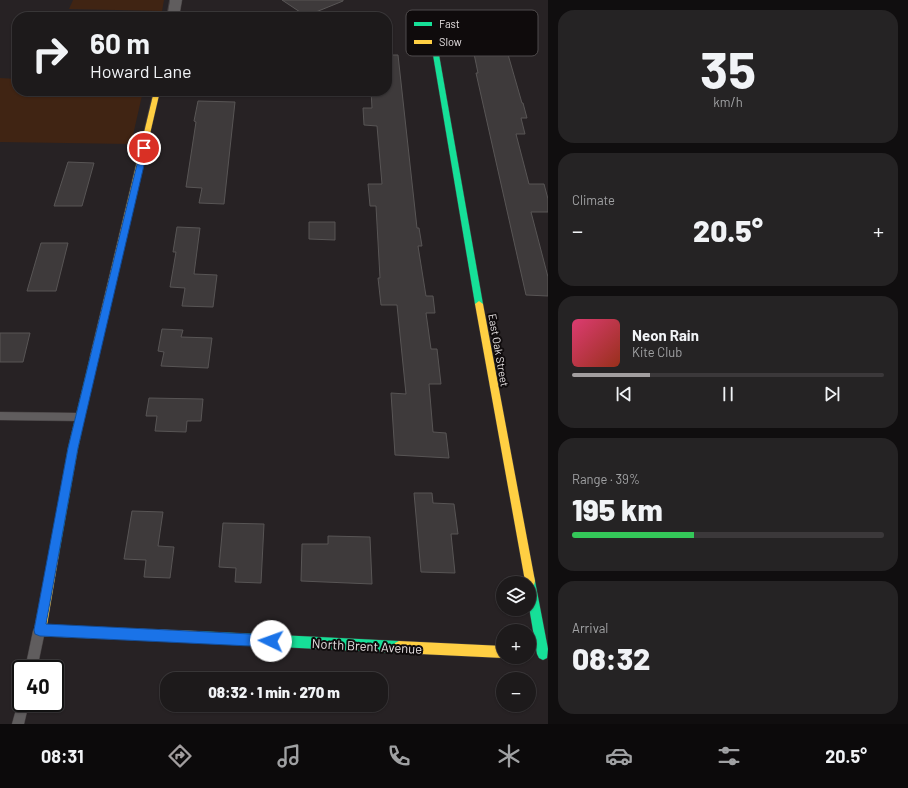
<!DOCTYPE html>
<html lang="en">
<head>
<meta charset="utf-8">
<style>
	body { margin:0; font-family:Barlow,sans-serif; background:#252324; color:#f1f3f6; height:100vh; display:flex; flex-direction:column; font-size:15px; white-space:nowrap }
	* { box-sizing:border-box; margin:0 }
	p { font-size:13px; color:#a0a1a3 }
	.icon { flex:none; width:22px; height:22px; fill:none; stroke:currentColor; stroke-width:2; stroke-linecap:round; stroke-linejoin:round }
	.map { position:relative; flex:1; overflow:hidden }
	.details { display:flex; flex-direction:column; gap:10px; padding:10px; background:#100e0f; width:360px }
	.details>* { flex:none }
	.guide { position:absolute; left:12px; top:12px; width:380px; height:84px; border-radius:16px; box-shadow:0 1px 3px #0004,0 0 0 1px #3b383a; background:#1d1a1b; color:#f1f3f6; overflow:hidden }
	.fabs { position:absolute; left:496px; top:576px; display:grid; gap:8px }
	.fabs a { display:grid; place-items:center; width:40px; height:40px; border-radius:50%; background:#1d1a1b; box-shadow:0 1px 3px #0004,0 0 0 1px #3b383a; font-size:20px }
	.speed { position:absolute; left:12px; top:660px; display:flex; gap:8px; font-size:20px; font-weight:700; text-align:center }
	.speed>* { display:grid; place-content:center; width:52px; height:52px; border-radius:50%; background:#1d1a1b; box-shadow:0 1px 3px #0004,0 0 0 1px #3b383a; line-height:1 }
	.speed .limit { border:2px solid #111; border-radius:6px; background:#fff; color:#111 }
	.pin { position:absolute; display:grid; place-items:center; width:34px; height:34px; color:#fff; margin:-17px; border:2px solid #fff; border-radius:50%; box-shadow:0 1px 4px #0007 }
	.me { position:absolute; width:44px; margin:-22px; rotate:273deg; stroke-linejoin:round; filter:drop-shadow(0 0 3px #0008) }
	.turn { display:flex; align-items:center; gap:14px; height:84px; padding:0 12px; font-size:18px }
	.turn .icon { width:52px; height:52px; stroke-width:2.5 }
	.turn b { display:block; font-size:28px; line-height:34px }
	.big { font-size:30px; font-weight:800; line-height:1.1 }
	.details .tile { flex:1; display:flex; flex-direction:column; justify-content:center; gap:6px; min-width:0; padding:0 14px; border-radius:16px; background:#252324 }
	.details .dial { align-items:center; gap:0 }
	.dial b { font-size:52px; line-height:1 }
	.song { display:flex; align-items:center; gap:12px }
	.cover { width:48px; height:48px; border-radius:6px; background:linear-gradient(135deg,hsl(340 70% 55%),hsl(10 70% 35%)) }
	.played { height:4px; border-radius:2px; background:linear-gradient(90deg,#a29e9f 25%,#3b383a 25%) }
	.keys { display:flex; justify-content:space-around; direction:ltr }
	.heat { display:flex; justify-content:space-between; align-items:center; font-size:22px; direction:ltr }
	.charge { height:6px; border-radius:3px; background:linear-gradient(90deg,#34c759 39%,#3b383a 0) }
	.trip { position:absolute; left:160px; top:672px; width:228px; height:40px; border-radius:16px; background:#1d1a1b; box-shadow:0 1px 3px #0004,0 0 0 1px #3b383a; font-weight:800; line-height:40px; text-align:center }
	.tab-bar { display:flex; height:64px; justify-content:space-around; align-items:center; background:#0c0a0b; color:#a0a1a3 }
	.tab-bar .icon { width:28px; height:28px }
	.tab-bar .active { color:#a29e9f }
	.tab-bar b { font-size:18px; color:#f1f3f6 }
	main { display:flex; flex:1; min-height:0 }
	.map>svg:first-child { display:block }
</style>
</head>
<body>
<main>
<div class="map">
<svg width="548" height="724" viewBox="0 0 548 724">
	<rect width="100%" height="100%" fill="#272224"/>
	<!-- green -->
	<g fill="#402413">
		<polygon points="73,0 164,0 162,11 69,9"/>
		<polygon points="0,78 17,79 17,91 143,91 131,144 0,142"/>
	</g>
	<!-- building -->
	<g fill="#3e3a3b" stroke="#585555">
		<polygon points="282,0 343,0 343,1 306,16"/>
		<polygon points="481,43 505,44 522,103 523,103 527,118 521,118 525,134 516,134 529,184 544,184 548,199 548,212 531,212 548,277 548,296 526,295 476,73 478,73 473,49 482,49"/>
		<polygon points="387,55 398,55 417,228 419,228 422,246 418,246 426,296 433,296 435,313 426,313 431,349 437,349 441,384 429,384 433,432 446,433 449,458 395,455 391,393 406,394 397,305 381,305 378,278 380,278 376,206 370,206 368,184 382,184 377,126 364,125 363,108 372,108 371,91 387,91"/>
		<polygon points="198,101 235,102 224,204 199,203 202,188 186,187 196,122 194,121"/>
		<polygon points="68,162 94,163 82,206 54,206"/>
		<polygon points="309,222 335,222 335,240 309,239"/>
		<polygon points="177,227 200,228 194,274 217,275 213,307 182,306 185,288 170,287 176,252 173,252"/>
		<polygon points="41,243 68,243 56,291 27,291"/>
		<polygon points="162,329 183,330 181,337 212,338 208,368 161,366 164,352 158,351"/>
		<polygon points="0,333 30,333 23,362 0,362"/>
		<polygon points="149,398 203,399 201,421 187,421 186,432 155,431 157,416 146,416"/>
		<polygon points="414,493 432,493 433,503 454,504 458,534 451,534 455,573 421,572"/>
		<polygon points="132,511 163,512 158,546 174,547 170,578 144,577 146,560 124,559"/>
		<polygon points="223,523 264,524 261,583 235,582 236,568 219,567"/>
		<polygon points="328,536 370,537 372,584 301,581 302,544 328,544"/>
	</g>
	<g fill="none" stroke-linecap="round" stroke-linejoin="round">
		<defs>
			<g id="lane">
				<polygon points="0,412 79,413 82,414 84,417 82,420 79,421 0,420"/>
				<polygon points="39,625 43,627 45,631 37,669 25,669 33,631 35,627"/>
				<polygon points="21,698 21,703 29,703 24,724 12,724 19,699"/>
			</g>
			<polygon id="street" points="170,0 182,0 179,17 167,17"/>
			<g id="fast">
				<polygon points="435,47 438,49 483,304 479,307 475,304 432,49"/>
				<polygon points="94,353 97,354 98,357 78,448 59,554 58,558 54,559 50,558 49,554 68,448 90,357 91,354"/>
				<polygon points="530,576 534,577 535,581 548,649 547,658 543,660 539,658 537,654 529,607 529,583 525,583 526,577"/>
				<polygon points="196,631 399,641 403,643 405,647 403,651 399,653 196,643 192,641 190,637 192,633"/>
			</g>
			<g id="slow">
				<polygon points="154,91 160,91 98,357 97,360 91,360 90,357"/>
				<polygon points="479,301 483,304 535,581 534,585 530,586 529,583 525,583 525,581 475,304"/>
				<polygon points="54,549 58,550 59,554 47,625 196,631 200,633 202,637 200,641 196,643 40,636 36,634 34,630 49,554 50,550"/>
				<polygon points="399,641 503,646 503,657 505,657 503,658 399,653 395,651 393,647 395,643"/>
			</g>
		</defs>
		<!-- lane casing -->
		<use href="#lane" stroke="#433e3f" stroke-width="1"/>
		<!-- street casing -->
		<use href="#street" stroke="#433e3f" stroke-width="1"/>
		<!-- fast casing -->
		<use href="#fast" stroke="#433e3f" stroke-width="1"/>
		<!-- slow casing -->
		<use href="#slow" stroke="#433e3f" stroke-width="1"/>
		<!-- lane -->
		<use href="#lane" fill="#605d5e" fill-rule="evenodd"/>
		<!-- street -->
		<use href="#street" fill="#605d5e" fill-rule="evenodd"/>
		<!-- fast -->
		<use href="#fast" fill="#16e098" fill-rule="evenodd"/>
		<!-- slow -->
		<use href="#slow" fill="#ffcf43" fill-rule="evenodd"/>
	</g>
	<!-- route -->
	<polygon fill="#1a73e8" stroke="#114b97" points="144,145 148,148 78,448 46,624 271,635 275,637 277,641 275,645 271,647 40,636 35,634 34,630 68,448 141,148"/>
	<g text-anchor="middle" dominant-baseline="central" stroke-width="4" stroke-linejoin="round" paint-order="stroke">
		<!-- street labels -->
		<g font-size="11" fill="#e5e0e1" stroke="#0f0b0c">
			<text transform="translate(499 350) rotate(80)">East Oak Street</text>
		</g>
		<!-- near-street labels -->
		<g font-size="13" fill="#e5e0e1" stroke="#0f0b0c">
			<text transform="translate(367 646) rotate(3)">North Brent Avenue</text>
		</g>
	</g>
	<!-- legend -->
	<rect x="406" y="10" width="132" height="46" rx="6" fill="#0f0b0c" stroke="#4f4b4c" stroke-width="1"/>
	<rect x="414" y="22" width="18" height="4" fill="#16e098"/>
	<rect x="414" y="40" width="18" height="4" fill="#ffcf43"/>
	<g font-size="11" fill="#e5e0e1">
		<text x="439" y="28">Fast</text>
		<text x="439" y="46">Slow</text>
	</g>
</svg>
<div class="fabs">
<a><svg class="icon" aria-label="layers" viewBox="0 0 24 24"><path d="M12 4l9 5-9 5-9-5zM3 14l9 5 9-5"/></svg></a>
<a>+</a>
<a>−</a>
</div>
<div class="speed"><div class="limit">40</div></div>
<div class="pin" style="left:144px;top:148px;background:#d93025"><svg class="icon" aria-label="arrive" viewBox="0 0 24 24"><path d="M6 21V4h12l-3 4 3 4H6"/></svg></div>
<svg class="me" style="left:271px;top:641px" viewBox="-20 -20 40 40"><circle r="19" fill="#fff"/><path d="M0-13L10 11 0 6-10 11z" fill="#1a73e8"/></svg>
<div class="trip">08:32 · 1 min · 270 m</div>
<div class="guide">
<div class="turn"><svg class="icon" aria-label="right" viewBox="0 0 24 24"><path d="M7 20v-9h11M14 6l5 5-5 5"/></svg><div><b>60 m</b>Howard Lane</div></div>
</div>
</div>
<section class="details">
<div class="tile dial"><b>35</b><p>km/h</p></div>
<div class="tile"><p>Climate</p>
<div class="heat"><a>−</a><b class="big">20.5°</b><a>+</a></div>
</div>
<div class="tile">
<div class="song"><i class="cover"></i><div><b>Neon Rain</b><p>Kite Club</p></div></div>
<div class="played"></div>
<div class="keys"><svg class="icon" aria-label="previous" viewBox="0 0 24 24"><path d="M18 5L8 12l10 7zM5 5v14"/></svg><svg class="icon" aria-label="pause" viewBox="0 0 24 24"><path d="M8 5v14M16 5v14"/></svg><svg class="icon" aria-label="next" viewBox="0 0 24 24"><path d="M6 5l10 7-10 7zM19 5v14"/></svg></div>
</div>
<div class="tile"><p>Range · 39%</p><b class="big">195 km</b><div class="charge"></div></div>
<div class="tile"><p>Arrival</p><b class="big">08:32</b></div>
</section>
</main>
<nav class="tab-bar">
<b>08:31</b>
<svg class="icon active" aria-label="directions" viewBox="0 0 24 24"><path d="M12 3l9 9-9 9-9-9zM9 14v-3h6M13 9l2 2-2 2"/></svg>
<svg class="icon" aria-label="music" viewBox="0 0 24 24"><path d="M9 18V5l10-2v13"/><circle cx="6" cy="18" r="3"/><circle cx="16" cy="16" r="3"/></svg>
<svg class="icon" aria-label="phone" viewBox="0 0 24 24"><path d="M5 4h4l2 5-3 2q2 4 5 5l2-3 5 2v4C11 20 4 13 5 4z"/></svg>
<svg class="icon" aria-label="climate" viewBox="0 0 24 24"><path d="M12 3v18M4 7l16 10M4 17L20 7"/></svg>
<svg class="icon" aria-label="car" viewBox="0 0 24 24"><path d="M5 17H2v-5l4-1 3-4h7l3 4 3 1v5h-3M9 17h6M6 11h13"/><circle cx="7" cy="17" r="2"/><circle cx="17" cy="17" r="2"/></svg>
<svg class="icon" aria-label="filters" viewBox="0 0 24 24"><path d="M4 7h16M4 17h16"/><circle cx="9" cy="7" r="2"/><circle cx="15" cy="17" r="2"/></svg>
<b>20.5°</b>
</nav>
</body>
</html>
